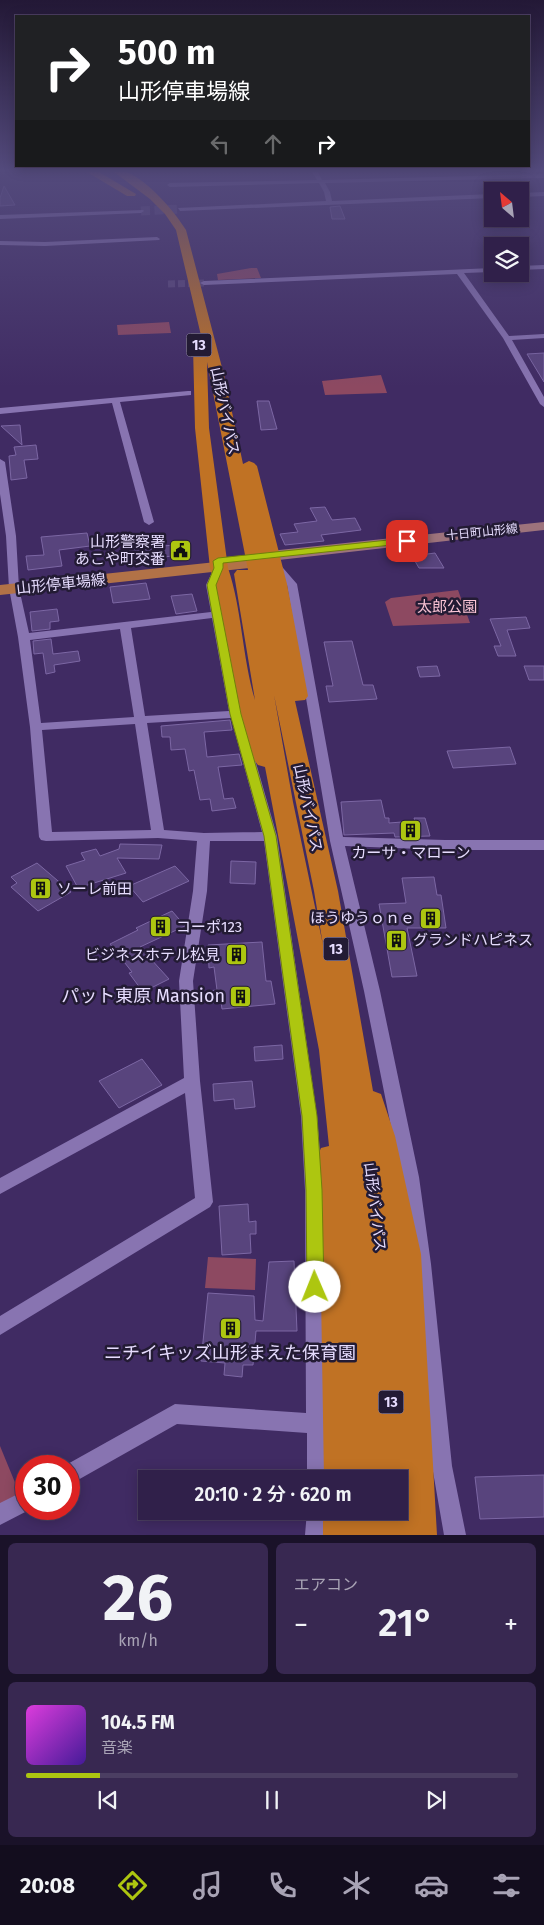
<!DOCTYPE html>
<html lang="ja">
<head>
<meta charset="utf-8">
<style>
	body { margin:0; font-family:"Fira Sans","Noto Sans JP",sans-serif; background:#382851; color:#f1f3f6; height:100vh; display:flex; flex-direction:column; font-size:19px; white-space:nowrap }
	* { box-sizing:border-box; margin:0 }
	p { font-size:16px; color:#a8a3b5 }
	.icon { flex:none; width:28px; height:28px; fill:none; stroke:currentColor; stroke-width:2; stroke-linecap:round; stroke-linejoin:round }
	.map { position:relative; height:1535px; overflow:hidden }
	.details { display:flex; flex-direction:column; gap:8px; padding:8px; background:#1a1229; flex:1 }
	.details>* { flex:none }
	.guide { position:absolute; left:15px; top:15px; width:515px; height:152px; border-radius:0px; box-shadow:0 2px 12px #0003,0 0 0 1px #4b3e62; background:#202124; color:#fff; overflow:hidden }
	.needle { width:32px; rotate:332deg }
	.buttons { position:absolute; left:484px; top:182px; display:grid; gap:10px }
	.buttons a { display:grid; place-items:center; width:45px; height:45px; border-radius:0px; background:#30204a; box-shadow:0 2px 12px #0003,0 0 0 1px #4b3e62; font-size:25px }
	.speed { position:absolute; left:15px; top:1455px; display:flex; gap:10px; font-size:25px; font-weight:700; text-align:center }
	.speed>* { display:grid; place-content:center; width:65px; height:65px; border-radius:50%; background:#30204a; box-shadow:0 2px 12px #0003,0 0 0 1px #4b3e62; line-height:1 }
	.speed .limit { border:8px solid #d22; background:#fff; color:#111 }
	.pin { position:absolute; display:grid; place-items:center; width:42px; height:42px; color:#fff; margin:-21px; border-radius:10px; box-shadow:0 2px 8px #0006 }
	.me { position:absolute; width:55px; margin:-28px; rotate:359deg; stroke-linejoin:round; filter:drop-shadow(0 0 4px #0008) }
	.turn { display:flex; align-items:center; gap:18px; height:105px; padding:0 20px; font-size:22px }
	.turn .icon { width:65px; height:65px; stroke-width:2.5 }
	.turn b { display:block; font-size:35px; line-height:42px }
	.lanes { display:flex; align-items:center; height:48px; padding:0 20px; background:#0003; justify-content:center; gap:25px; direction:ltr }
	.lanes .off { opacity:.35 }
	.big { font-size:38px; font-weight:600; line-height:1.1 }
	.details .card { flex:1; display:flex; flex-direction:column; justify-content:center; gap:8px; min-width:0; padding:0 18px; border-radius:8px; background:#382851 }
	.details .dial { align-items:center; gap:0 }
	.dial b { font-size:65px; line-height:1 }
	.song { display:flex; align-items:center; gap:15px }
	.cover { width:60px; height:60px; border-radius:8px; background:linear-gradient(135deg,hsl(300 70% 55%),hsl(260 70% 35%)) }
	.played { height:5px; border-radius:2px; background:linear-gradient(90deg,#adc610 15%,#4b3e62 15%) }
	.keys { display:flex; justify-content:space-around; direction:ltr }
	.heat { display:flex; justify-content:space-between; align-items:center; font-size:28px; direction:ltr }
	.details .tiles { flex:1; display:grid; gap:8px; grid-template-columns:1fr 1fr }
	.card:last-child { grid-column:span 2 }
	.trip { position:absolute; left:138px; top:1470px; width:270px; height:50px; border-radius:0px; background:#30204a; box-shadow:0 2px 12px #0003,0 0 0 1px #4b3e62; font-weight:600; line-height:50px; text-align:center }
	.tab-bar { display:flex; height:80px; justify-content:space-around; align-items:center; background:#130d1e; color:#a8a3b5 }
	.tab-bar .icon { width:35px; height:35px }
	.tab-bar .active { color:#adc610 }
	.tab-bar b { font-size:22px; color:#f1f3f6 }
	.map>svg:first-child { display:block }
</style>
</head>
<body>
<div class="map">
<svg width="544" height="1535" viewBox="0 0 544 1535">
	<rect width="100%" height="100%" fill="#402b63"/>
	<!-- green -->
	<g fill="#8d4961">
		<polygon points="251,268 257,268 261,278 218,280 217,274"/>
		<polygon points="169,322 171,333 118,335 117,325"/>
		<polygon points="381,375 387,393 325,395 322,381"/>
		<polygon points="458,590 470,623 393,626 385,602 391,598"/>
		<polygon points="208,1257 256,1259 255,1290 205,1288"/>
		<polygon points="0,1446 23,1502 0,1515"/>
	</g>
	<!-- building -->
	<g fill="#58447d" stroke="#7c67a4">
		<polygon points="4,186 15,205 0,206 0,198"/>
		<polygon points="340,206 345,219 332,219 330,207"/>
		<polygon points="544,353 544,382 527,354"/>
		<polygon points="257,401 269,401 277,429 261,430"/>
		<polygon points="20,425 22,445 1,426"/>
		<polygon points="36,445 38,459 24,460 27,478 11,480 9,456 16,455 14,447"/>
		<polygon points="325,507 332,520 355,518 361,530 321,535 324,541 285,545 280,534 298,532 294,524 317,521 310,508"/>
		<polygon points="87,533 90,546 59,550 62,566 28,570 26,556 44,555 41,537"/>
		<polygon points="161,541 163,546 185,544 188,554 132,561 127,544"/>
		<polygon points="435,553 444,568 419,568 412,556"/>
		<polygon points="146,583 150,599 113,603 110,587"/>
		<polygon points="192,594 197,611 176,614 171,596"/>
		<polygon points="57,609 59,621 50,622 50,629 32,631 30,612"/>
		<polygon points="526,617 530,628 507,630 516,656 498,656 494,646 501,646 490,619"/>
		<polygon points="51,639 53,654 78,651 80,661 54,665 55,672 46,674 43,653 34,654 33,641"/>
		<polygon points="352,641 363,685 373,685 377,699 329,702 326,686 333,686 324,642"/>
		<polygon points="437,666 440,676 420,677 417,667"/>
		<polygon points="524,666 544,666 544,680 529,680"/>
		<polygon points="230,720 232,730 204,732 207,757 239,754 242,765 218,767 224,799 233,798 236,808 212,811 210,799 200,800 194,770 189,771 185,749 171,750 170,737 162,737 161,726"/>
		<polygon points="510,747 516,764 453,768 447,751"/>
		<polygon points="381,800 385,818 389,818 389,823 415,821 414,818 425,818 430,836 395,837 394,833 344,835 341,802"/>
		<polygon points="120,844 162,845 159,859 117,858 126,873 78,888 66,866 85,860 81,853 96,849 100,856 119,849"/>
		<polygon points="231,861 256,862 255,884 230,883"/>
		<polygon points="37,863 71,892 38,911 11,887 17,883 11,877"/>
		<polygon points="175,866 189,881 143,902 129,886"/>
		<polygon points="434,877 437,895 441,895 446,928 407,928 417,976 392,977 379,904 406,903 402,878"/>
		<polygon points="172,911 185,926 140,947 169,979 143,992 129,973 132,972 110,944 138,930 136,928"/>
		<polygon points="262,942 266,981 271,981 275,1004 222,1009 221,1002 209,1003 208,991 217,990 214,967 209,968 208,945"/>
		<polygon points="282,1045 283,1059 255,1061 254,1047"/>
		<polygon points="142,1059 162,1085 119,1108 99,1081"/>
		<polygon points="252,1081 255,1107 235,1109 234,1099 214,1101 213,1084"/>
		<polygon points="248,1204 249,1222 256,1221 256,1234 250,1234 251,1253 222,1255 219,1206"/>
		<polygon points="294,1261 297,1331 256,1331 253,1365 243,1365 242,1377 224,1375 225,1363 201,1361 208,1293 254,1296 255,1320 263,1321 269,1262"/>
		<polygon points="544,1475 544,1517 480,1519 475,1477"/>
	</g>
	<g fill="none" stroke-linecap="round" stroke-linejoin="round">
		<!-- minor-tunnel -->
		<polyline stroke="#59467a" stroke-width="7" stroke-dasharray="7 3" stroke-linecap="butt" points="168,284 204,283"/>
		<!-- tertiary-tunnel -->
		<polyline stroke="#59467a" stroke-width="9" stroke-dasharray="9 4.5" stroke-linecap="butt" points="141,211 180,209"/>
		<!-- minor -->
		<g fill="#8874b1" fill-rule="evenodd">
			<polygon points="312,172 318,172 322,180 544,174 544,178 325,183 330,192 332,201 492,194 492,198 180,211 178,208 326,201 324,192 319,183 170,187 167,185 170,183 317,180"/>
			<polygon points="544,192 544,196 520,197 520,193"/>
			<polygon points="143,210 144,211 141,213 0,219 0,215"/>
			<polygon points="157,237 160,239 159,240 45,246 0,245 0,241 45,242"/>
			<polygon points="544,265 544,269 520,270 520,266"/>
			<polygon points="492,268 492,272 464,273 509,336 544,334 544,338 512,340 544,397 544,407 540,404 503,338 457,274 204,285 200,283 204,281"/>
			<polygon points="188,391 191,391 191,395 120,402 154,522 149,525 144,522 112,403 0,414 0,408"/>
			<path d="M0,459L5,462L16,536L19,588L29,633L211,612L206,585L215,566H223L224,568L216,585L242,714L277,836L317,1116L323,1190L326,1420L328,1424L327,1479H307V1433L177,1424L69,1485V1466H64L175,1404L306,1413L305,1190L301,1116L264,841H210L207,891L193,981L200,1081L213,1202L210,1207L0,1335V1316L195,1198L185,1093L0,1194V1178L184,1078L179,981L193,891L197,841L158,838L46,841L41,840L39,837L30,727L18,637L9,588L6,536L0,494ZM212,618L229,711L145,716L131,628ZM120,629L134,717L41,723L30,640ZM231,718L262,832L204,833L164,830L147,723ZM135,724L151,830L52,832L42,730Z"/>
			<polygon points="273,560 277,561 297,584 343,837 445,840 544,840 544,850 445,850 345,846 380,991 419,1177 431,1264 452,1466 466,1535 444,1535 432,1466 413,1264 401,1177 364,991 330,841 287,585 268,563"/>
			<polygon points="26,1490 26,1509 31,1509 0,1525 0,1503"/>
			<polygon points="307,1511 327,1511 327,1535 305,1535"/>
		</g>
		<!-- secondary -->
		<polygon fill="#9d737c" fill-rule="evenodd" points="544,522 544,530 270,561 265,559 262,556 265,553 270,551"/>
		<!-- primary -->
		<polygon fill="#b27247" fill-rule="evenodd" points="272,556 278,557 281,561 278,565 0,595 0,585"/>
		<!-- trunk -->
		<g fill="#c07224" fill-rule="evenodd">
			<polygon points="87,172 99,172 136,194 135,196 127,196"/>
			<path d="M114,172C118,172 123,171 126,172C147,179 175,212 186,230L225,379L243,464L249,461L254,463L257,466L287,584L308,696L305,700L295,701L338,891L373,1091L381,1094L395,1136L421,1254L437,1535H323V1511H399V1479H324L321,1292L317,1157L321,1148L329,1146L319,1050L265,767L258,765L254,760C240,724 230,686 224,648C220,621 219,594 210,568L195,428L193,347L195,344H203L176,230L165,214L150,199ZM207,362L248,570H237L234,574L255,700C242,656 242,609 228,568L209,428ZM274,695L314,891L323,945L293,802Z"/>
		</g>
	</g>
	<!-- sky -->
	<linearGradient id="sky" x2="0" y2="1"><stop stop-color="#231836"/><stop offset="0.44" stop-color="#534a7c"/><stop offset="1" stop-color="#534a7c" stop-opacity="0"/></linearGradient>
	<rect width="544" height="387" fill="url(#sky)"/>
	<!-- route -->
	<polygon fill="#adc610" stroke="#70810a" points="407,538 410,539 410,543 223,563 223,568 216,585 241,714 276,836 317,1116 322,1190 324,1287 321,1293 315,1295 309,1293 307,1287 306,1190 302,1116 264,836 230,714 207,585 214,568 213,561 218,558"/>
	<!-- icons -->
	<defs>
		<symbol id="civic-square" viewBox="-11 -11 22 22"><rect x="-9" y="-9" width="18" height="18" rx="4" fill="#adc610" stroke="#231b34"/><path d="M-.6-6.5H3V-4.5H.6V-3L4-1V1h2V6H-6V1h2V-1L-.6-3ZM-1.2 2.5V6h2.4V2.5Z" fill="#111"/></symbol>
		<symbol id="building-square" viewBox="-11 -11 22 22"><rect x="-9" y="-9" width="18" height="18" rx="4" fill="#adc610" stroke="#231b34"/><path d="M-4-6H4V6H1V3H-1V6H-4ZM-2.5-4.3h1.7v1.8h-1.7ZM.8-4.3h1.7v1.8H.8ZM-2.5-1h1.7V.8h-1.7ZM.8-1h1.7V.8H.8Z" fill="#111"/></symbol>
	</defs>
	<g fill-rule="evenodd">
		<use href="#civic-square" x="168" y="538" width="25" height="25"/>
		<use href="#building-square" x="398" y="818" width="25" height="25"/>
		<use href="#building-square" x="28" y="876" width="25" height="25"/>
		<use href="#building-square" x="418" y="906" width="25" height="25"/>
		<use href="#building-square" x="148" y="914" width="25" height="25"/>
		<use href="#building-square" x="384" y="928" width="25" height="25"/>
		<use href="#building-square" x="224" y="942" width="25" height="25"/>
		<use href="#building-square" x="228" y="984" width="25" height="25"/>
		<use href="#building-square" x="218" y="1316" width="25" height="25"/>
	</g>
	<g text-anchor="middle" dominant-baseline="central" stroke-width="5" stroke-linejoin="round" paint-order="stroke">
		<!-- far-street labels -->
		<g font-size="12" fill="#e6dcfe" stroke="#231b34">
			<text transform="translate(482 532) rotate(-6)">十日町山形線</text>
		</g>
		<!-- shield labels -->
		<g fill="#231b34" stroke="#aca2c1" stroke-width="1">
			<rect x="186.5" y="333.5" width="25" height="23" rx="4"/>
			<rect x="323.5" y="937.5" width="25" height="23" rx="4"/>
			<rect x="378.5" y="1390.5" width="25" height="23" rx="4"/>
		</g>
		<g font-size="14" font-weight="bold" fill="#e6dcfe">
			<text x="199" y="345">13</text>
			<text x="336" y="949">13</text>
			<text x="391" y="1402">13</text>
		</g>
		<!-- street labels -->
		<g font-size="15" fill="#e6dcfe" stroke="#231b34">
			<text transform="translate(225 411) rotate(78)">山形バイパス</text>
			<text transform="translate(61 584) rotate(-6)">山形停車場線</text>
			<text transform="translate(308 808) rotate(78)">山形バイパス</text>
			<text transform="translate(375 1207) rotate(83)">山形バイパス</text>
		</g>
		<!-- poi labels -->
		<g font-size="15" fill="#e6dcfe" stroke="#231b34" text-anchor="end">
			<text x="165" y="542">山形警察署<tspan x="165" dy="17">あこや町交番</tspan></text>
			<text x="411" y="853" text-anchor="middle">カーサ・マローン</text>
			<text x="57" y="889" text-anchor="start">ソーレ前田</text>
			<text x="415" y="918">ほうゆうｏｎｅ</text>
			<text x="176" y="927" text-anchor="start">コーポ123</text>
			<text x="413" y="940" text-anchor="start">グランドハピネス</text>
			<text x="220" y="955">ビジネスホテル松見</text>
		</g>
		<!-- park labels -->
		<g font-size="15" fill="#fac4d5" stroke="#231b34">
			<text x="447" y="607">太郎公園</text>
		</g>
		<!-- near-poi labels -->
		<g font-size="18" fill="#e6dcfe" stroke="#231b34" text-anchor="end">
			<text x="225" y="996">パット東原 Mansion</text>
			<text x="230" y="1353" text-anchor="middle">ニチイキッズ山形まえた保育園</text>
		</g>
	</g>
</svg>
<div class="buttons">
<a><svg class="needle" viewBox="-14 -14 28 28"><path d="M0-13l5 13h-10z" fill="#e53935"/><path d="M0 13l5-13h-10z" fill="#a8a3b5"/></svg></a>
<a><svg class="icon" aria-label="layers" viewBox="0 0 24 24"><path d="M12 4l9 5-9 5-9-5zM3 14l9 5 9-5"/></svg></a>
</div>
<div class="speed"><div class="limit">30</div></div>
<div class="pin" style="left:407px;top:541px;background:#d93025"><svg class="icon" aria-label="arrive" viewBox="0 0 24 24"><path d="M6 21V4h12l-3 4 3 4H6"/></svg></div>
<svg class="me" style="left:315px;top:1287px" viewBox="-20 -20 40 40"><circle r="19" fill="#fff"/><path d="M0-13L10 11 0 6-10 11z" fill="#adc610"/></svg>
<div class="trip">20:10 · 2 分 · 620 m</div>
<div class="guide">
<div class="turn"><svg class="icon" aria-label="right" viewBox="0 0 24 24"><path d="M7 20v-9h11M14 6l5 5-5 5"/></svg><div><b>500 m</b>山形停車場線</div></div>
<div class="lanes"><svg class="icon off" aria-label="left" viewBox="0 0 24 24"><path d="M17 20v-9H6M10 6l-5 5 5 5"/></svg><svg class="icon off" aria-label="ahead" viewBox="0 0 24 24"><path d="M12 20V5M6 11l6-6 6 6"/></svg><svg class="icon" aria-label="right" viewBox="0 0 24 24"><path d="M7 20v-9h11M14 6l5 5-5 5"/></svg></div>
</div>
</div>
<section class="details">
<div class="tiles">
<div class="card dial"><b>26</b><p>km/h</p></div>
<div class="card"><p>エアコン</p>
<div class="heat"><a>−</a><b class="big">21°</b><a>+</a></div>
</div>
<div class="card">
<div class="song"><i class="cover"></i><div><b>104.5 FM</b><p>音楽</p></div></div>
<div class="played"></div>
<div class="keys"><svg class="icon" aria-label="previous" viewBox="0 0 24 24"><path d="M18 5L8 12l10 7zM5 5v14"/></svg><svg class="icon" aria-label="pause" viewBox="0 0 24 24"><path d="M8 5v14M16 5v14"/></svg><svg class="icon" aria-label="next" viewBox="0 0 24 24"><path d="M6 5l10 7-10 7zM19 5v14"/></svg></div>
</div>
</div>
</section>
<nav class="tab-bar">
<b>20:08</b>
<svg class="icon active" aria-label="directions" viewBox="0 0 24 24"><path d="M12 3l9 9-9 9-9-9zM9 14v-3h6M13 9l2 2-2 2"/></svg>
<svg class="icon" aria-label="music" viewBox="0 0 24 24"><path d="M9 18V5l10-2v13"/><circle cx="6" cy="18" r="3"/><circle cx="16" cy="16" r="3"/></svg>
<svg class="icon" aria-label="phone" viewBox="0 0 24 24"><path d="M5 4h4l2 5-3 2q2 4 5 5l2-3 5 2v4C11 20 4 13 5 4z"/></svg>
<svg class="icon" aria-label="climate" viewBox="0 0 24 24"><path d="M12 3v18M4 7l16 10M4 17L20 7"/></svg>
<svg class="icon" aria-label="car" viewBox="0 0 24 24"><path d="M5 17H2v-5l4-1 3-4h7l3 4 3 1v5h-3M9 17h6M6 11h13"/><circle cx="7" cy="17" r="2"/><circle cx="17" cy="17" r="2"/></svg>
<svg class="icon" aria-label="filters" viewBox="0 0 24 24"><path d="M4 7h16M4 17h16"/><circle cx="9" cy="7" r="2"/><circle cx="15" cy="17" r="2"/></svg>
</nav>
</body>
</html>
